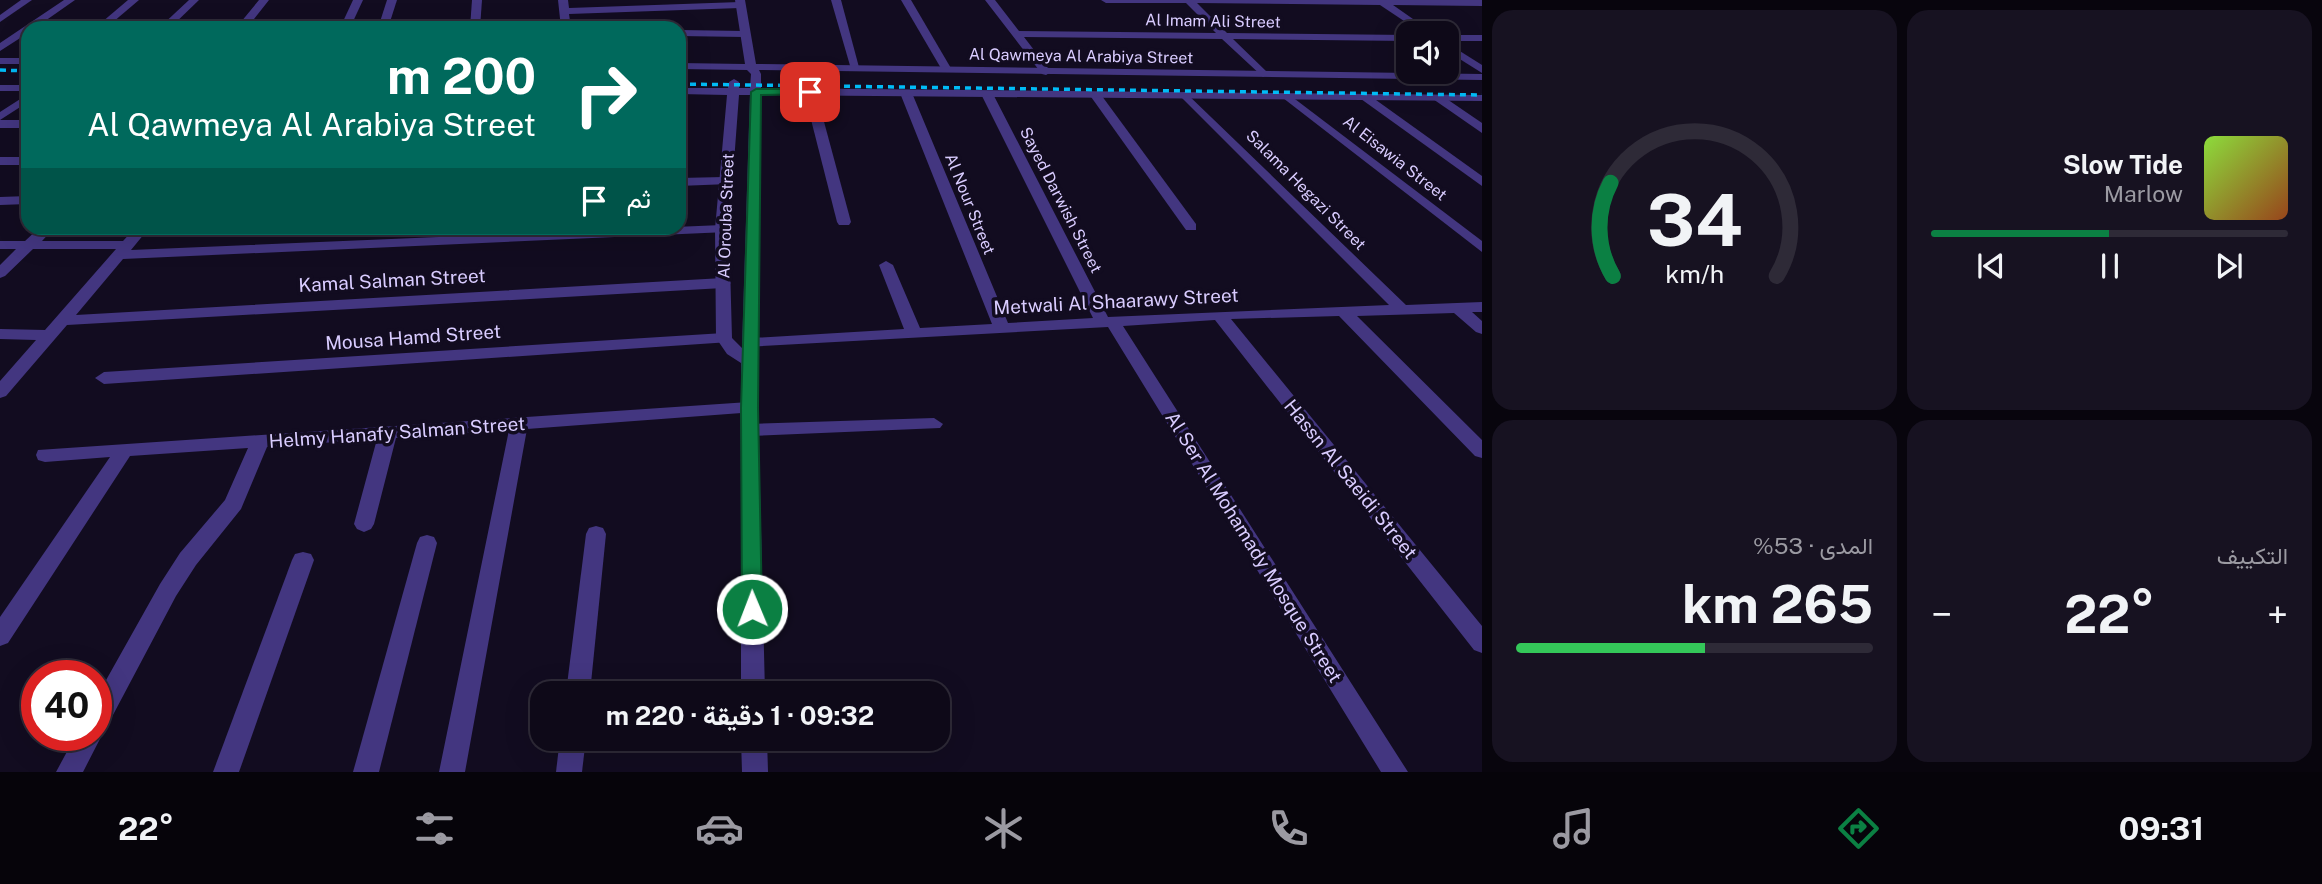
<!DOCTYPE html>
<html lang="ar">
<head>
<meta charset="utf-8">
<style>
	body { margin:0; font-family:"Public Sans",Vazirmatn,sans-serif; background:#171221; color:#f1f3f6; direction:rtl; height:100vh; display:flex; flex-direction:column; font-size:26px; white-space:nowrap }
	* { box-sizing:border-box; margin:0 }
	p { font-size:23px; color:#9b9aa2 }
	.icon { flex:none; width:38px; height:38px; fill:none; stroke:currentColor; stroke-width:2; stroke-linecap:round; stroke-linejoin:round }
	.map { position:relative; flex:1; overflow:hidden; direction:ltr }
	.drawer { display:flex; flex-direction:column; gap:10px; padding:10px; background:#08050d; width:840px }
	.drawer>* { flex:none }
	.top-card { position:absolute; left:21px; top:21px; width:665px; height:214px; border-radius:21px; box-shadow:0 7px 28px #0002,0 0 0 2px #2e2a37; direction:rtl; background:#00695c; color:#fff; overflow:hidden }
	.tools { position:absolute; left:1396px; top:21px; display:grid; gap:14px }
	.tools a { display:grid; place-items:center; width:63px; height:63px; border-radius:14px; background:#0e0918; box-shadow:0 7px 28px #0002,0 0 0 2px #2e2a37; font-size:35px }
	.speed { position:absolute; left:21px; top:660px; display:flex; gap:14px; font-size:35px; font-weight:700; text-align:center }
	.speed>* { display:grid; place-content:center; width:91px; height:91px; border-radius:50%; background:#0e0918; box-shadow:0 7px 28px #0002,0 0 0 2px #2e2a37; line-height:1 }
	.speed .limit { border:10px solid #d22; background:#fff; color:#111 }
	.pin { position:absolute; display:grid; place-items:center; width:60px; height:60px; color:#fff; margin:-30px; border-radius:14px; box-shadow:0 4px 10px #0006 }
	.me { position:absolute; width:77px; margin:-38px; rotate:359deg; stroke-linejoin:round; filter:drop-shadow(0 0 5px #0008) }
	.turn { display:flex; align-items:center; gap:24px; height:147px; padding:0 35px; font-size:32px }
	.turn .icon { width:91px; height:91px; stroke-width:2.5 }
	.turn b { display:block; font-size:49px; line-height:60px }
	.then { display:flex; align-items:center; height:66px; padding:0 35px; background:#0003; gap:14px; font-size:26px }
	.big { font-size:52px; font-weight:700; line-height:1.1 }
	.drawer .card { flex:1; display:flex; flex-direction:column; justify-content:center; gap:10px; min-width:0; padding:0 24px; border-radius:21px; background:#171221 }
	.drawer .dial { align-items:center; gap:0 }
	.dial svg { height:182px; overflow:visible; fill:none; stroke:#2e2a37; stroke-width:7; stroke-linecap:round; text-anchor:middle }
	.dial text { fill:#f1f3f6; stroke:none }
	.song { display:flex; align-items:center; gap:21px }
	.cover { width:84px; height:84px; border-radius:10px; background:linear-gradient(135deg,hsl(90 70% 55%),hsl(20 70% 35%)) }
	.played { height:7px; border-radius:4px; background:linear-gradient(90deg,#0b8043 50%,#2e2a37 50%) }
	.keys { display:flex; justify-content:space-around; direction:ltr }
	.heat { display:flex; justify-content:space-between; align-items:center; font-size:38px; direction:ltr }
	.charge { height:10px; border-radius:5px; background:linear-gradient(90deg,#34c759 53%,#2e2a37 0) }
	.drawer .tiles { flex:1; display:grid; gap:10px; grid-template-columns:repeat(2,1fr) }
	.trip { position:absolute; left:530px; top:681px; width:420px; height:70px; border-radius:21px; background:#0e0918; box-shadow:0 7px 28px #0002,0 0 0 2px #2e2a37; font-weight:700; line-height:70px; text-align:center; direction:rtl }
	.menu { display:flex; height:112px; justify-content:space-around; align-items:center; background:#06040a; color:#9b9aa2 }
	.menu .icon { width:49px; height:49px }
	.menu .active { color:#0b8043 }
	.menu b { font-size:32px; color:#f1f3f6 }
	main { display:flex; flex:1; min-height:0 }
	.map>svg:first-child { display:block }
</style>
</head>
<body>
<main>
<section class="drawer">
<div class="tiles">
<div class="card">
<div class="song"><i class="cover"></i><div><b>Slow Tide</b><p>Marlow</p></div></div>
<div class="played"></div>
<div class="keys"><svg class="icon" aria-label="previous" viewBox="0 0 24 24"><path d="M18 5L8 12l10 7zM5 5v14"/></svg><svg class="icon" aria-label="pause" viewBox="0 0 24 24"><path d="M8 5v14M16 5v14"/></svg><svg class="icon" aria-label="next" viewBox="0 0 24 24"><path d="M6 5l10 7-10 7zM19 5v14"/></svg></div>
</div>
<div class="card dial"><svg viewBox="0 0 100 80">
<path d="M14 69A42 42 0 1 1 86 69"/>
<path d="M14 69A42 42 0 0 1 13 28" stroke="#0b8043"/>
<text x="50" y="56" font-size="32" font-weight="700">34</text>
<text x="50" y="72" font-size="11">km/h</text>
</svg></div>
<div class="card"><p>التكييف</p>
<div class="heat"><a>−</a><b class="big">22°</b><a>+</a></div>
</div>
<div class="card"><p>المدى · 53%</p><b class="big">265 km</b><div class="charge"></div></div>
</div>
</section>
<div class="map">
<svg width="1482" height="772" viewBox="0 0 1482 772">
	<rect width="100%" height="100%" fill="#120c20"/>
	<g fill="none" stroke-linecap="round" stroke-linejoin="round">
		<!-- minor -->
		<g fill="#433680" fill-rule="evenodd">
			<polygon points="21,0 32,0 0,22 0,15"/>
			<polygon points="64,0 75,0 35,28 28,28 28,33 0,51 0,43"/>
			<polygon points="128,0 139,0 106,28 95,28"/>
			<polygon points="189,0 199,0 170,28 159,28"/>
			<polygon points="259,0 269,0 250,24 293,22 298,25 293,28 236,28"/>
			<polygon points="353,0 363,0 350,28 340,28"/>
			<polygon points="387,0 397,0 388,28 378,28"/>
			<polygon points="472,0 482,0 480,28 470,28"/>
			<polygon points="558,0 568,0 569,8 740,2 745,5 740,8 569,14 571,28 561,28"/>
			<polygon points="831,0 841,0 860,71 851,69"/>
			<polygon points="901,0 911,0 952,70 951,72 942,70"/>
			<polygon points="985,0 995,0 1019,31 1216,33 1186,3 1106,3 1101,0 1482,0 1482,6 1393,5 1433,33 1422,33 1380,5 1197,3 1227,33 1409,35 1409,41 1233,39 1267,72 1268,74 1263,77 1222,39 1024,37 1051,72 1046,75 1042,74"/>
			<polygon points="679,30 744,31 749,34 744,37 679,36"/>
			<rect x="1447" y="35" width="35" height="6"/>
			<polygon points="1447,43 1482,65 1482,73 1447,51"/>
			<polygon points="810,89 816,92 851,222 849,225 839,225 837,222 804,92"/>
			<polygon points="906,90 912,93 1008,323 1093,318 981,94 987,91 993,94 1108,317 1389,305 1181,97 1181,93 1185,92 1406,305 1482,302 1482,312 1472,312 1482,321 1482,334 1476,332 1454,313 1357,316 1482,440 1482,458 1475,456 1339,316 1231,319 1482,626 1482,653 1474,650 1215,320 1123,326 1408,772 1381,772 1108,327 746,347 744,343 746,339 752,338 904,329 879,265 886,261 893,265 920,328 992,324 900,93"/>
			<polygon points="1091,92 1099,92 1196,224 1196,230 1186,230 1089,94"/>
			<polygon points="1287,93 1482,241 1482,252 1283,98 1281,96"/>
			<polygon points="28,94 28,102 0,120 28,120 28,128 0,128 0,112"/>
			<polygon points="1361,95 1369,95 1482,176 1482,186 1361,99"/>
			<polygon points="1433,95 1441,95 1482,123 1482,133 1433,99"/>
			<rect x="0" y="157" width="28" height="8"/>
			<polygon points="724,177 731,181 729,184 679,186 679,178"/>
			<polygon points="28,196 28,204 0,205 0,197"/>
			<polygon points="722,225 727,226 727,232 123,259 76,315 723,278 731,283 723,288 67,325 6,396 0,398 0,381 36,340 0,339 0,329 45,330 116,249 33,249 5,276 0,278 0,265 16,249 0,249 0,241 25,241 39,228 54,228 42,241 123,241 135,228 149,228 131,250"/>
			<polygon points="724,333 730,334 732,338 730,342 104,384 95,378 104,372"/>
			<polygon points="749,402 758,408 755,412 527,429 465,772 439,772 509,430 396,438 374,524 371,529 364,532 357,529 354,524 377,439 267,447 241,509 196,565 176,596 105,730 100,732 102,735 83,772 56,772 76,735 96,735 96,698 160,584 180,553 225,500 248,448 130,456 8,643 0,646 0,617 110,457 45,462 38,460 36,455 38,450"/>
			<polygon points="934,418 943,424 940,428 750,436 741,430 750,424"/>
			<polygon points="596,526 603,528 606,534 590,693 566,693 586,534 589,528"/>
			<polygon points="427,535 434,537 437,543 379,772 353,772 417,543 420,537"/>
			<polygon points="303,552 311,554 314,560 239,772 213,772 292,560 295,554"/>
			<polygon points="560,738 586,738 582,772 556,772"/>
		</g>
		<!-- tertiary -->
		<g fill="#433680" fill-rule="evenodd">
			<path d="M735,0H745L756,64L1482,74V80L759,70L761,74V88L1482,95V101L761,95L758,408L765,693H741V363L727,354L716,338L715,229L727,95L679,94V88H728L729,82L734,79L739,82V88H750L751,74L747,70L679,69V63L745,64ZM739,95H750L742,348L732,338L729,229Z"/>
			<rect x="0" y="58" width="28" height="6"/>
			<rect x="0" y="85" width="28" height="6"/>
			<polygon points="741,738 767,738 768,772 742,772"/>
		</g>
		<!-- rail -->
		<g stroke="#00bcf7" stroke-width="3.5" stroke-dasharray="6 5" stroke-linecap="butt">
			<polyline points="0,70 28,71"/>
			<polyline points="679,84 1482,95"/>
		</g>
	</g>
	<!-- route -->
	<polygon fill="#0b8043" stroke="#07532c" stroke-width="2" points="810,89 814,94 761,95 758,408 762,609 759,615 745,615 742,609 741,408 751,92 756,89"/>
	<g text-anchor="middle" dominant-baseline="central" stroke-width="7" stroke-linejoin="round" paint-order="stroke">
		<!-- far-street labels -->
		<g font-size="16" fill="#d9ccff" stroke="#120c20">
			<text transform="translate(1213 21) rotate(1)">Al Imam Ali Street</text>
			<text transform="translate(1081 56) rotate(1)">Al Qawmeya Al Arabiya Street</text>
			<text transform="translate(1395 158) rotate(38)">Al Eisawia Street</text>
			<text transform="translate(1306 190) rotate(45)">Salama Hegazi Street</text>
			<text transform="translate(1061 200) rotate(63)">Sayed Darwish Street</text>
			<text transform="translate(970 204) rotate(68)">Al Nour Street</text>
			<text transform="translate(726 216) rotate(-88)">Al Orouba Street</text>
		</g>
		<!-- street labels -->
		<g font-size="19" fill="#d9ccff" stroke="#120c20">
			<text transform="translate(392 280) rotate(-3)">Kamal Salman Street</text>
			<text transform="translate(1116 301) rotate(-3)">Metwali Al Shaarawy Street</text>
			<text transform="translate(413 337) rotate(-4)">Mousa Hamd Street</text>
			<text transform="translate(397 432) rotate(-4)">Helmy Hanafy Salman Street</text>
			<text transform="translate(1351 479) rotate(51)">Hassn Al Saeidi Street</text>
			<text transform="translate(1254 547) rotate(58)">Al Ser Al Mohamady Mosque Street</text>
		</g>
	</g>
</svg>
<div class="tools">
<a><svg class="icon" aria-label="sound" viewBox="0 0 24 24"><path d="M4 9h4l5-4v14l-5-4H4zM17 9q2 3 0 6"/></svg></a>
</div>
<div class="speed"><div class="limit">40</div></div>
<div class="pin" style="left:810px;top:92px;background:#d93025"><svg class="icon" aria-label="arrive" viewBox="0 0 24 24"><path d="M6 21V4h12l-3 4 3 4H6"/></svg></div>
<svg class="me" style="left:752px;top:609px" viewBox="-20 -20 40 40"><circle r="17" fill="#0b8043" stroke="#fff" stroke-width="3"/><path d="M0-11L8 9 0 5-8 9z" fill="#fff"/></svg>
<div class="trip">09:32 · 1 دقيقة · 220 m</div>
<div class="top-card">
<div class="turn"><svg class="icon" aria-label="right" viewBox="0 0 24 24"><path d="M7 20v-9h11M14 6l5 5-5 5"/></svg><div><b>200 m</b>Al Qawmeya Al Arabiya Street</div></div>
<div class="then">ثم<svg class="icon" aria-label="arrive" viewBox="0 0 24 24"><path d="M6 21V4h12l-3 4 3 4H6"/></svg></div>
</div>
</div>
</main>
<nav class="menu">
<b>09:31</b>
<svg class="icon active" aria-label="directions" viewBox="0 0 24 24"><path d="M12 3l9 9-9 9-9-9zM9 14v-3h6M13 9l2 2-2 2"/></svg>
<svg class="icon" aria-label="music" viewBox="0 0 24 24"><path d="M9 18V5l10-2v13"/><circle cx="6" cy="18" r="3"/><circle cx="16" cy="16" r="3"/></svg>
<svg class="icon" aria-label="phone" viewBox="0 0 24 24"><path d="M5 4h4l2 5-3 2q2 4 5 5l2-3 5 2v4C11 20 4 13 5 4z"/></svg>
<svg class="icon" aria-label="climate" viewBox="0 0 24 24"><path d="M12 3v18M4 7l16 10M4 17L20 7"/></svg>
<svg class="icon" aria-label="car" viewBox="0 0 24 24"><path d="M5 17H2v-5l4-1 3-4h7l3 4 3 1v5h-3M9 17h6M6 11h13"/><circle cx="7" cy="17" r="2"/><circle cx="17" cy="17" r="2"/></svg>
<svg class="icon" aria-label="filters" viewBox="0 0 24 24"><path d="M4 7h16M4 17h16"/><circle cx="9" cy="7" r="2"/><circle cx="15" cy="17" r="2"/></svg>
<b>22°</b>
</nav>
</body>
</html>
